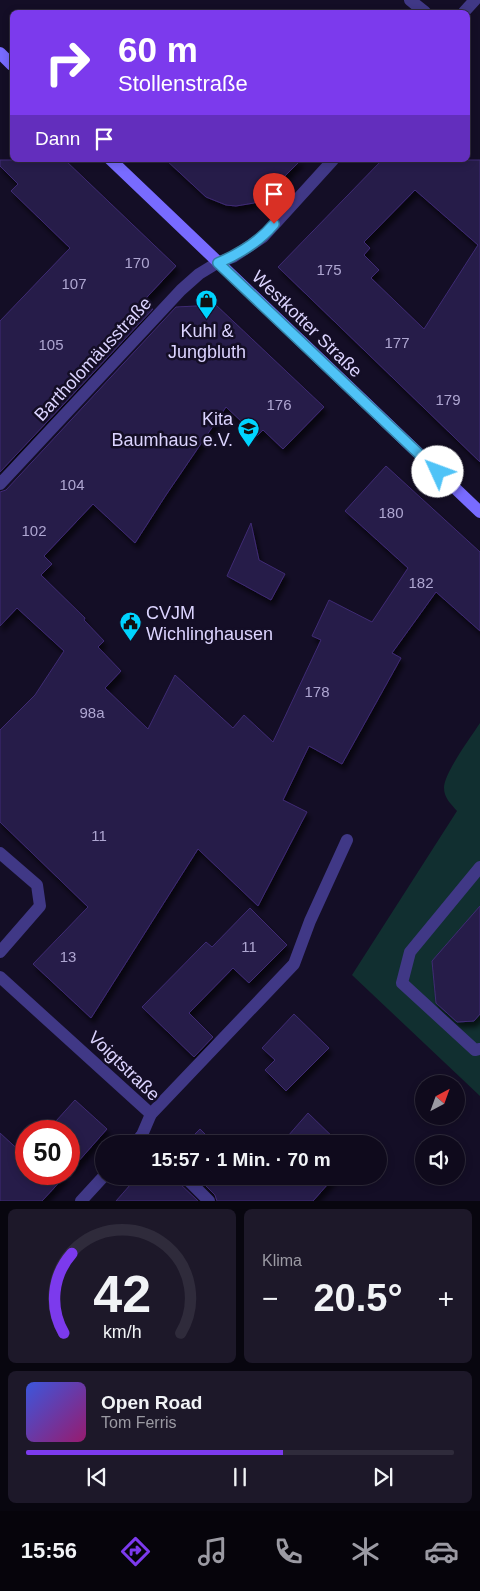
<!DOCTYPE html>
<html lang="de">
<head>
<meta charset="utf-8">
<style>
	body { margin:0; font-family:Arial,sans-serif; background:#1d1829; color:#f1f3f6; height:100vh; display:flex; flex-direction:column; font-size:19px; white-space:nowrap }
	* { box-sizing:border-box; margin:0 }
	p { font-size:16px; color:#9b9aa3 }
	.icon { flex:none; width:28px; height:28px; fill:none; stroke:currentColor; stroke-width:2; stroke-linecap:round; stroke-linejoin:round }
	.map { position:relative; height:1201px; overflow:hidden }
	.sheet { display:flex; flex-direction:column; gap:8px; padding:8px; background:#08060f; flex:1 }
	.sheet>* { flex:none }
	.top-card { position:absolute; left:10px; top:10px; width:460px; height:152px; border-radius:8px; box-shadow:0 2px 8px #0003,0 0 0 1px #2f2b3b; background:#7c3aed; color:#fff; overflow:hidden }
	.needle { width:32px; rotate:41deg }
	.controls { position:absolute; left:415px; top:1075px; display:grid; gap:10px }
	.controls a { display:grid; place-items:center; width:50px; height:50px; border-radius:50%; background:#0f0a1c; box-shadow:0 2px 8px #0003,0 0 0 1px #2f2b3b; font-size:25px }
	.speed { position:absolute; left:15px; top:1120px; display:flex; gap:10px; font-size:25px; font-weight:700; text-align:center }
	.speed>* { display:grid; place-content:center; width:65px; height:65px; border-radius:50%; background:#0f0a1c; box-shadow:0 2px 8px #0003,0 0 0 1px #2f2b3b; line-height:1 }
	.speed .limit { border:8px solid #d22; background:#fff; color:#111 }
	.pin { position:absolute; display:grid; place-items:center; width:42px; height:42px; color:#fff; margin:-51px -21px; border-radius:50% 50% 50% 0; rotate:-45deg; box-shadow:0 0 5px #0007 }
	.pin .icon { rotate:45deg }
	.me { position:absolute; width:55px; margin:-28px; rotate:313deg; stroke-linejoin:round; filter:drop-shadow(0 0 4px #0008) }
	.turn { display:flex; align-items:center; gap:18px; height:105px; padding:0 25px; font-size:22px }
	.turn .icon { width:65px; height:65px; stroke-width:2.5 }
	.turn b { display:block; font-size:35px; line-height:42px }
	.then { display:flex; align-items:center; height:48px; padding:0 25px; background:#0003; gap:10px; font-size:19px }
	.big { font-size:38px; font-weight:800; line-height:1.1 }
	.sheet .tile { flex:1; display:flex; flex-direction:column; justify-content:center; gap:8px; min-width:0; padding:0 18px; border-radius:8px; background:#1d1829 }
	.sheet .dial { align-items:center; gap:0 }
	.dial svg { height:130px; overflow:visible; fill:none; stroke:#2f2b3b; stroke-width:7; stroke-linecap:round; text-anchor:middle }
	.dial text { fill:#f1f3f6; stroke:none }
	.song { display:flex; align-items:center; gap:15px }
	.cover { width:60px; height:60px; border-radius:8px; background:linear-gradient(135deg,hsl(230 70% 55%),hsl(320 70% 35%)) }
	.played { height:5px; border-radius:2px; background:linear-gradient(90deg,#7c3aed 60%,#2f2b3b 60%) }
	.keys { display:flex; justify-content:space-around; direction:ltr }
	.heat { display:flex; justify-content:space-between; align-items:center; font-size:28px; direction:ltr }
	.sheet .tiles { flex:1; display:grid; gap:8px; grid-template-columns:1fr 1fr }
	.tile:last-child { grid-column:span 2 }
	.trip { position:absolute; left:95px; top:1135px; width:292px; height:50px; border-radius:25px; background:#0f0a1c; box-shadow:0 2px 8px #0003,0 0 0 1px #2f2b3b; font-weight:800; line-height:50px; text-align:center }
	.menu { display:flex; height:80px; justify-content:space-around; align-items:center; background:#06040b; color:#9b9aa3 }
	.menu .icon { width:35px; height:35px }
	.menu .active { color:#7c3aed }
	.menu b { font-size:22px; color:#f1f3f6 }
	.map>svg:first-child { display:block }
</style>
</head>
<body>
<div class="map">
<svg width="480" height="1201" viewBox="0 0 480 1201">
	<defs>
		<filter id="shadow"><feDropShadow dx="3" dy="5.5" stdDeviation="2.5" flood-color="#0009"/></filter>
	</defs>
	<rect width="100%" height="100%" fill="#140e26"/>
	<!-- green -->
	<path fill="#112f30" d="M480,723V1096L352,975L457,811C451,804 444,798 444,788C444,773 471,737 480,723Z"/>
	<!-- building -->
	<g fill="#261a48" stroke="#3f2b74" fill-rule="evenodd" filter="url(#shadow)">
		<polygon points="0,160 65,160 176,266 135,310 153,309 0,472 0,321 70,248 11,191 18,184 0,166"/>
		<polygon points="166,160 301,160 264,197 254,203 236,206 226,205 206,197"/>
		<path d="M382,160H480V462L278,267ZM415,190L478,245L424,329L371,278L379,270L364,255L370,248L364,242Z"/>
		<polygon points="216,305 324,407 283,449 263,430 257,436 226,407 166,495 135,543 93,504 44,556 52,564 41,575 85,618 84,620 104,641 98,647 121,671 105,688 148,729 175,675 233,728 244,715 273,742 321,640 312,636 329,600 372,622 408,568 345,511 386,466 480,552 480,631 436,592 392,653 401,658 342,764 309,746 283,800 307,812 258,906 198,849 91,1018 33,964 88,907 0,822 0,730 35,695 64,651 17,608 0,626 0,492 6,490 176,307"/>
		<polygon points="251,523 259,560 285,574 271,600 227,576"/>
		<polygon points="480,906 480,1014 474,1021 457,1022 436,1003 432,961"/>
		<polygon points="250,908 287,945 249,983 233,968 189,1013 213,1037 194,1057 142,1007 206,942 212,947"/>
		<polygon points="294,1014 329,1048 286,1091 265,1070 275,1060 262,1048"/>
		<polygon points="75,1100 107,1129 69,1172 69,1131 47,1131"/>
		<polygon points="308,1113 340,1144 281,1144"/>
		<polygon points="200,1129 215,1144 185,1144"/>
		<polygon points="0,1133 25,1156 26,1154 26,1174 67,1174 42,1201 0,1201"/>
		<polygon points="138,1176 176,1176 178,1182 198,1201 116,1201"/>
		<polygon points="196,1176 250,1177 335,1176 313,1201 217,1201 215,1195"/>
	</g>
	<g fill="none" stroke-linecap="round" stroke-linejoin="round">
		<!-- service -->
		<g stroke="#403886" stroke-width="12">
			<polyline points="0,853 37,885 40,906 0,952"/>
			<polyline points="480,867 410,952 402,983 475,1050 480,1049"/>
			<polyline points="151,1114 294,964 310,921 347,840"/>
			<polyline points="142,1135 150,1144"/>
			<polyline points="184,1176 209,1201"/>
		</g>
		<!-- minor -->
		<g stroke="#403886" stroke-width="12">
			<polyline points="410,0 425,12"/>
			<polyline points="464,12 475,0"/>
			<polyline points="0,484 181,290 199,274 217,263 233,257 263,237 333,160"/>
			<polyline points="0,977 151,1114 142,1135 134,1144"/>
			<polyline points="81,1201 104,1176"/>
		</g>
		<!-- secondary -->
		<g stroke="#786bff" stroke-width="12">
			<polyline points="0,53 12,65"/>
			<polyline points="111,160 480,512"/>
		</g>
	</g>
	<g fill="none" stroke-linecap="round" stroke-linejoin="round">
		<defs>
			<path id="route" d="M274,224C259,242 239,254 218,263L438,472"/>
		</defs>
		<!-- route casing -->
		<use href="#route" stroke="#337fa1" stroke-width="12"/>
		<!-- route -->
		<use href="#route" stroke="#4fc3f7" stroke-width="9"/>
	</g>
	<!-- icons -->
	<defs>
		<symbol id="shop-pin" viewBox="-11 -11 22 30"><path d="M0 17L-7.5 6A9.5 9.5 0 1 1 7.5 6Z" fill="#00d4ff" stroke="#140e26"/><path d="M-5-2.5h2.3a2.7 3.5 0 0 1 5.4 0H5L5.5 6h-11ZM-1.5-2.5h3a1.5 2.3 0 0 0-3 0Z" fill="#111"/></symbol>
		<symbol id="school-pin" viewBox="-11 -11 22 30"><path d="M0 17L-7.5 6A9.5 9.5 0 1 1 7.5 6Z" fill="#00d4ff" stroke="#140e26"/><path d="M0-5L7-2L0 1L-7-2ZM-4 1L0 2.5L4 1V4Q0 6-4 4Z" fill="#111"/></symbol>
		<symbol id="civic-pin" viewBox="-11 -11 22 30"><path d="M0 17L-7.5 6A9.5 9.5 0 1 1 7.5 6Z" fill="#00d4ff" stroke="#140e26"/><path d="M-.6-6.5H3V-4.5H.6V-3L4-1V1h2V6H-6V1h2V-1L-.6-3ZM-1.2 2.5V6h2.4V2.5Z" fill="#111"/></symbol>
	</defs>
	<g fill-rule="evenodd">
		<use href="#shop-pin" x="194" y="288" width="25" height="34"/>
		<use href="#school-pin" x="236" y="416" width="25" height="34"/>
		<use href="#civic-pin" x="118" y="610" width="25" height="34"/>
	</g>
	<g text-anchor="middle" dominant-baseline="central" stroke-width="5" stroke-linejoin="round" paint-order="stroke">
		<!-- number labels -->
		<g font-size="15" fill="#aea6d1">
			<text x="137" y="262">170</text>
			<text x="329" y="269">175</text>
			<text x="74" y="283">107</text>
			<text x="397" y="342">177</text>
			<text x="51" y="344">105</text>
			<text x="448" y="399">179</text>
			<text x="279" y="404">176</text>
			<text x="72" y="484">104</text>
			<text x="391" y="512">180</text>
			<text x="34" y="530">102</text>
			<text x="421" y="582">182</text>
			<text x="317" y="691">178</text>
			<text x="92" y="712">98a</text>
			<text x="99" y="835">11</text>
			<text x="249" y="946">11</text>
			<text x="68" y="956">13</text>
		</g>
		<!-- street labels -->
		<g font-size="18" fill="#dcd4ff" stroke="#140e26">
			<text transform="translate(307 324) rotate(44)">Westkotter Straße</text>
			<text transform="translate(93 359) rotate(-47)">Bartholomäusstraße</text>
			<text transform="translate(124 1066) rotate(44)">Voigtstraße</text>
		</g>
		<!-- poi labels -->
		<g font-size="18" fill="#dcd4ff" stroke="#140e26">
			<text x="207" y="331">Kuhl &amp;<tspan x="207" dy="21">Jungbluth</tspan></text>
			<text x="233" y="419" text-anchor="end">Kita<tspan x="233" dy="21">Baumhaus e.V.</tspan></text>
			<text x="146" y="613" text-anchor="start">CVJM<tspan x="146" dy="21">Wichlinghausen</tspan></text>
		</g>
	</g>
</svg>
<div class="controls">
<a><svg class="needle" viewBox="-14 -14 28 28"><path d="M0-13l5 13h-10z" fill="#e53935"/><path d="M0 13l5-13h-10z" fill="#9b9aa3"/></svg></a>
<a><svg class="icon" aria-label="sound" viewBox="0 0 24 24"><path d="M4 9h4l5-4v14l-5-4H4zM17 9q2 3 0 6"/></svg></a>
</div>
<div class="speed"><div class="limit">50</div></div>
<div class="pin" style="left:274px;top:224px;background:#d93025"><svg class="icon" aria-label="arrive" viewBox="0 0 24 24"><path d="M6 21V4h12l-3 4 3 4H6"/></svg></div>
<svg class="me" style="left:438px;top:472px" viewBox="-20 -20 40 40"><circle r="19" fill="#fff"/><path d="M0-13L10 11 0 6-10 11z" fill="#4fc3f7"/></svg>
<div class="trip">15:57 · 1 Min. · 70 m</div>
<div class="top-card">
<div class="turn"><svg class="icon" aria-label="right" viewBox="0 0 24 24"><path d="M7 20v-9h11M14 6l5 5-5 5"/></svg><div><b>60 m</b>Stollenstraße</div></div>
<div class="then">Dann<svg class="icon" aria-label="arrive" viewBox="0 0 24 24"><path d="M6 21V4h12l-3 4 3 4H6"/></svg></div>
</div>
</div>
<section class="sheet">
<div class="tiles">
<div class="tile dial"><svg viewBox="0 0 100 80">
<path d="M14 69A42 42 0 1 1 86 69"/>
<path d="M14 69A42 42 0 0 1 19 20" stroke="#7c3aed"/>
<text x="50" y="56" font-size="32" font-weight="700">42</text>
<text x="50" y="72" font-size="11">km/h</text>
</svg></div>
<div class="tile"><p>Klima</p>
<div class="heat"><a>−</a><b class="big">20.5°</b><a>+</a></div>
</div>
<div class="tile">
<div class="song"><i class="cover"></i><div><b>Open Road</b><p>Tom Ferris</p></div></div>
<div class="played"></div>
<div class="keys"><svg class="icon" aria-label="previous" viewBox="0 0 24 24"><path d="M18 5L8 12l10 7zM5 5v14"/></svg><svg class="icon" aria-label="pause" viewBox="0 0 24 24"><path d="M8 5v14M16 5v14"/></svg><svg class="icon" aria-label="next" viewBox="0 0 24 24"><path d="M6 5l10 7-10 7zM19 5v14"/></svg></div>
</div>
</div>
</section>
<nav class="menu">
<b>15:56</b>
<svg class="icon active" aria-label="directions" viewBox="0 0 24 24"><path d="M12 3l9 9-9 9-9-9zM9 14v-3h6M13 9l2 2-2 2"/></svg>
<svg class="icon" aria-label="music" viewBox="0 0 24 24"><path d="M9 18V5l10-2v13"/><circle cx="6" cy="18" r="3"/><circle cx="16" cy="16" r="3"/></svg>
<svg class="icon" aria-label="phone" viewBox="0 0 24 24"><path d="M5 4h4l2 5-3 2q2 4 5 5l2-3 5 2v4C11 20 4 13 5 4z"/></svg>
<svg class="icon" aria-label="climate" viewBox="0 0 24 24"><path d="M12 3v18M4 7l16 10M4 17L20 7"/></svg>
<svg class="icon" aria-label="car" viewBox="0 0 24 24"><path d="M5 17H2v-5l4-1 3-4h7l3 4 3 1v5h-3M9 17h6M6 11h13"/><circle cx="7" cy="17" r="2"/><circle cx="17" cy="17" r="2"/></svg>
</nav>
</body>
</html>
